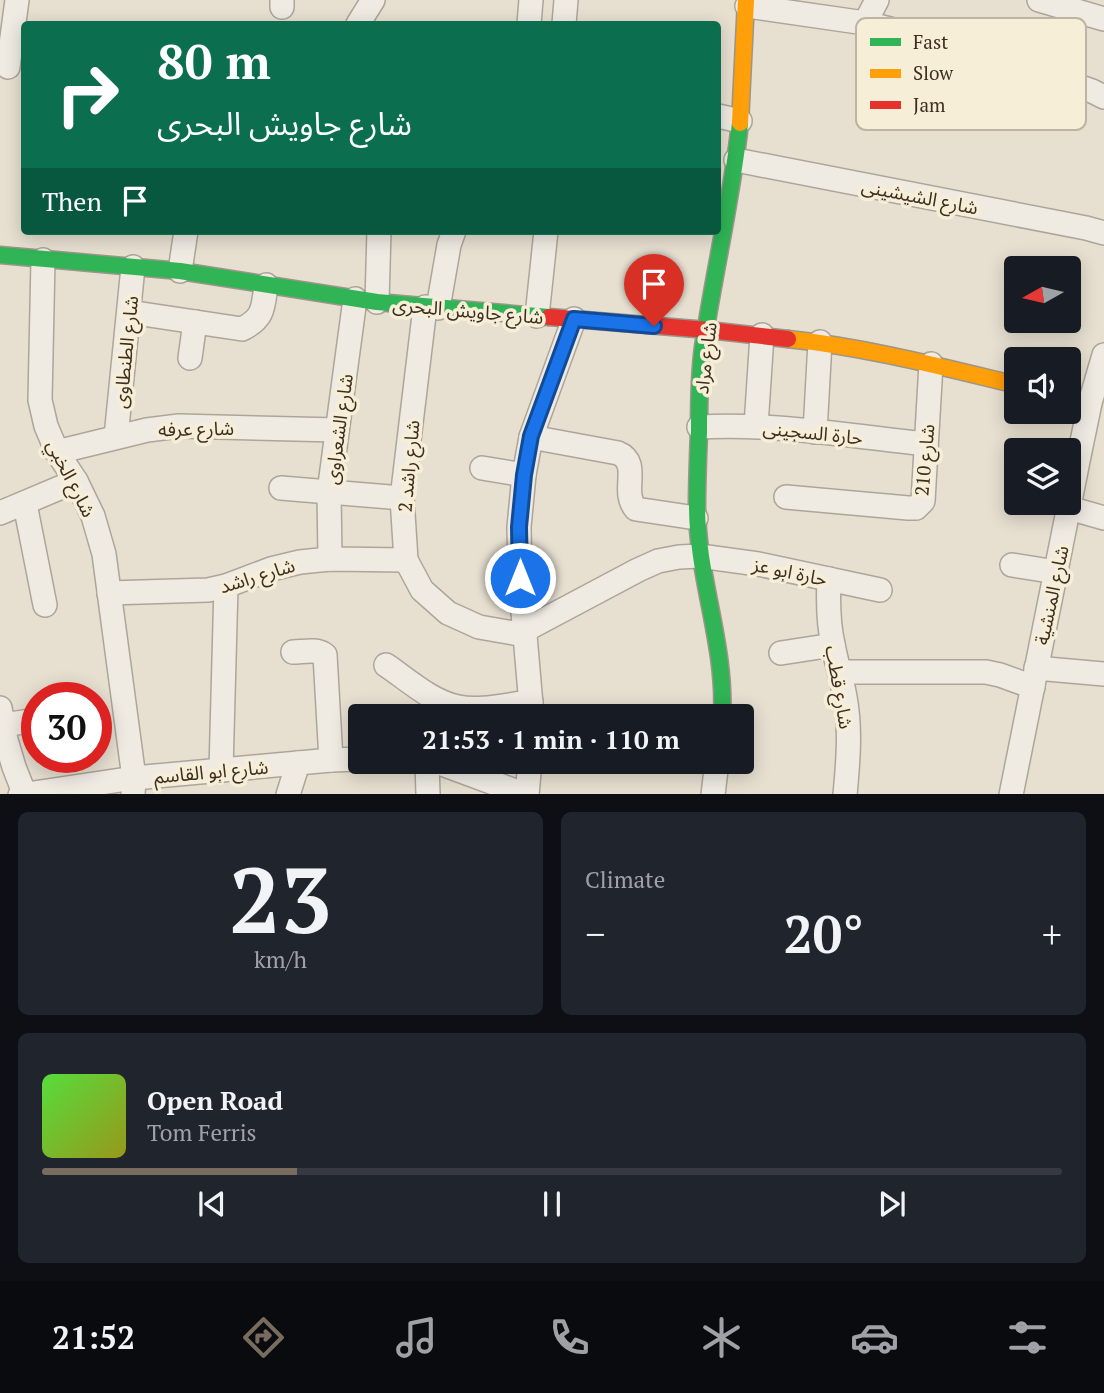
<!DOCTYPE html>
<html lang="en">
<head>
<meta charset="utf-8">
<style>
	body { margin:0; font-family:"PT Serif","Noto Sans Arabic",serif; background:#20242c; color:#f1f3f6; height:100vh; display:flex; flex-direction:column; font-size:26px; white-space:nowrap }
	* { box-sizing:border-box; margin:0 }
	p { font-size:23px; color:#9ea1a6 }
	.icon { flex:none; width:38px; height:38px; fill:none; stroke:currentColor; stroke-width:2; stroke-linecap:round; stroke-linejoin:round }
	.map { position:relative; height:794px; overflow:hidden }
	.sheet { display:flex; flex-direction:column; gap:18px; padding:18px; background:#0d0f14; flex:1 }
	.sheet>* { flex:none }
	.hud { position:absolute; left:21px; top:21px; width:700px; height:214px; border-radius:7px; box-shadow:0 4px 18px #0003; background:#0b6e4f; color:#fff; overflow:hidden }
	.needle { width:46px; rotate:262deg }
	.fabs { position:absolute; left:1004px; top:256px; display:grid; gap:14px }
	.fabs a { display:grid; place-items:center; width:77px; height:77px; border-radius:7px; background:#171b24; box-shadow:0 4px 18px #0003; font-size:35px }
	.speed { position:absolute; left:21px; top:682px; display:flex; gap:14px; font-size:35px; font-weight:700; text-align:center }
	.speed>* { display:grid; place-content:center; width:91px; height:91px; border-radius:50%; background:#171b24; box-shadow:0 4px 18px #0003; line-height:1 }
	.speed .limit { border:10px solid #d22; background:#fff; color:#111 }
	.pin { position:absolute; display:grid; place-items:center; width:60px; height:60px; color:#fff; margin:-72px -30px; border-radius:50% 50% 50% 0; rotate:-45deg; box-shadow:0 0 7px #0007 }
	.pin .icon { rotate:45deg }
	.me { position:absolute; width:77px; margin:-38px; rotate:0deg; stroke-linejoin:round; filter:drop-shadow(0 0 5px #0008) }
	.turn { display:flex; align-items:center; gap:24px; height:147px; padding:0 21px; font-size:32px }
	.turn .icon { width:91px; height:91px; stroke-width:2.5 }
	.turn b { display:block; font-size:49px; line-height:60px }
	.then { display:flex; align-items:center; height:66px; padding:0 21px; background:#0003; gap:14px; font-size:26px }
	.big { font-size:52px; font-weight:800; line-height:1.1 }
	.sheet .widget { flex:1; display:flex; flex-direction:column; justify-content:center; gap:10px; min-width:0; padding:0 24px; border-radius:10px; background:#20242c }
	.sheet .dial { align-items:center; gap:0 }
	.dial b { font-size:91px; line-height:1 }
	.song { display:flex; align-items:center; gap:21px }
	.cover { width:84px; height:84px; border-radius:10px; background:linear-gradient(135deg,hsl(110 70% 55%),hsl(60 70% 35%)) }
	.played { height:7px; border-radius:4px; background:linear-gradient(90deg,#786c5e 25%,#363941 25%) }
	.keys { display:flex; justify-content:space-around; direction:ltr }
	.heat { display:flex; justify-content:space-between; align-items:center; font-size:38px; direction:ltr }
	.sheet .tiles { flex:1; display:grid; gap:18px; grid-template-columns:1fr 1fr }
	.widget:last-child { grid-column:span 2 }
	.trip { position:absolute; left:348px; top:704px; width:406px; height:70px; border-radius:7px; background:#171b24; box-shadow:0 4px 18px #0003; font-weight:800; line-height:70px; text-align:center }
	.menu { display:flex; height:112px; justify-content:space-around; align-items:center; background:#090b0e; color:#9ea1a6 }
	.menu .icon { width:49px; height:49px }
	.menu .on { color:#786c5e }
	.menu b { font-size:32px; color:#f1f3f6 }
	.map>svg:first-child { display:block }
</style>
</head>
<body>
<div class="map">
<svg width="1104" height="795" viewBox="0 0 1104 795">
	<rect width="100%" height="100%" fill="#e7e0d1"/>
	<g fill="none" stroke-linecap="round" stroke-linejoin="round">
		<defs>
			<g id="street">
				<polyline points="1039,0 1104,19"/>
				<polyline points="747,6 865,23 980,51 1092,91 1104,97"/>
				<polyline points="282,7 282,0"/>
				<polyline points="865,23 877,0"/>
				<polyline points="358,24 373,0"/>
				<polyline points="529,24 531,0"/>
				<polyline points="564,24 566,0"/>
				<polyline points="8,67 17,0"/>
				<polyline points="718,116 740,121"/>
				<polyline points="736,160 1086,228 1104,233"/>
				<polyline points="43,260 40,400 46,426 57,452 76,481 93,516 104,554 134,778 133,795"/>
				<polyline points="180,271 186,231"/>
				<polyline points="377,302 379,231"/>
				<polyline points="425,307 402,498 406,560 422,590 448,613 479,627 525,635"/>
				<polyline points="438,308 449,245 454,231"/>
				<path d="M129,312L242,329C264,318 263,308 266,285"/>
				<polyline points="537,316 546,231"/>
				<polyline points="190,358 195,322"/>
				<polyline points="756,426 762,335"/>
				<path d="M699,427C775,423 851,436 926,444"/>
				<polyline points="815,432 820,342"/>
				<polyline points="116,437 133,267"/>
				<path d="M531,437L618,453C642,463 620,492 636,509L696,518"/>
				<polyline points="57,452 147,430 179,426 337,430"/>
				<polyline points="482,468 524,475"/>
				<polyline points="281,488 402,498"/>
				<polyline points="786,497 908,508 916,508 923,501 931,364"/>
				<polyline points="25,504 45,605"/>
				<polyline points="1069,508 1104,518"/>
				<polyline points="0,513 76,481"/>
				<polyline points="330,559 329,492 355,299"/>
				<polyline points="1012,565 1056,572"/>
				<path d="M829,579C828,601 828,623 833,644C836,662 842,679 845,697C851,730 848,762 845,795"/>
				<polyline points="109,593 208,590 226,586 271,569 300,562 330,559 406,560"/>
				<polyline points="525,630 638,570 658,561 679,557 700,556 758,564 880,590"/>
				<path d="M293,652C303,652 317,648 325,655L331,760"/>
				<polyline points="781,653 833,645"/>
				<path d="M386,665C408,680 432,702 458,707C480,712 509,704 531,702"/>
				<polyline points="1036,668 1104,674"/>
				<polyline points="840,672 986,672 1000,675 1033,687"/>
				<polyline points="0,708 6,740 14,767 25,795"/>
				<polyline points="532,716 520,578 519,527 524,475 531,437 574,319"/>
				<polyline points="3,725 37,720"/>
				<polyline points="427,761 428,795"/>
				<polyline points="434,761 526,795"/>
				<polyline points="221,770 226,586"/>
				<polyline points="20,795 134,778 331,760 360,759"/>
				<polyline points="288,795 298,763"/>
				<polyline points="527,795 530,761"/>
				<polyline points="713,795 717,761"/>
				<polyline points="1011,795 1079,456 1090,403 1104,355"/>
			</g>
			<g id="fast">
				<polyline points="0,255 180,271 377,302 549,317"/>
				<path d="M722,716C726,645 697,578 697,506C697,482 698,457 699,432C699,404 699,375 703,347C714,272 732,198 740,123"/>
			</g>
			<g id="slow">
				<polyline points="740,123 746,0"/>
				<path d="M788,339C865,347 942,367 1017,385"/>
			</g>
			<polyline id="jam" points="549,317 708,330 788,339"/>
		</defs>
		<!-- street casing -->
		<use href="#street" stroke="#ada599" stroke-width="26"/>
		<!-- fast casing -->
		<use href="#fast" stroke="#9c958a" stroke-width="19"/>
		<!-- slow casing -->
		<use href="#slow" stroke="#9c958a" stroke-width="19"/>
		<!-- jam casing -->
		<use href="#jam" stroke="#9c958a" stroke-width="19"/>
		<!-- street -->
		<use href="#street" stroke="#efebe3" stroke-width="23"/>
		<!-- fast -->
		<use href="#fast" stroke="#30b455" stroke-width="16"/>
		<!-- slow -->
		<use href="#slow" stroke="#ff9f0a" stroke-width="16"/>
		<!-- jam -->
		<use href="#jam" stroke="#e5322d" stroke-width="16"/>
	</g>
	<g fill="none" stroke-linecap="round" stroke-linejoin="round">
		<defs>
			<polyline id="route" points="520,578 519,527 524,475 531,436 574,319 654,326"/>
		</defs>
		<!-- route casing -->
		<use href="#route" stroke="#114b97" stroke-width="18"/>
		<!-- route -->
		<use href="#route" stroke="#1a73e8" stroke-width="12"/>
	</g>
	<g text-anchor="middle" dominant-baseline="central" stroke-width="7" stroke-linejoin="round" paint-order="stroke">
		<!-- street labels -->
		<g font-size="19" fill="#3d2e20" stroke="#f7eed8">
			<text transform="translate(920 196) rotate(11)">شارع الشيشينى</text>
			<text transform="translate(468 310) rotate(5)">شارع جاويش البحرى</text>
			<text transform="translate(125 352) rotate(-84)">شارع الطنطاوى</text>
			<text transform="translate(705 358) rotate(-83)">شارع مراد</text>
			<text transform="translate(196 428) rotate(-1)">شارع عرفه</text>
			<text transform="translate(338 429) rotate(-82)">شارع الشعراوى</text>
			<text transform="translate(813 432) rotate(6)">حارة السجينى</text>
			<text transform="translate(924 460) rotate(-85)">شارع 210</text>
			<text transform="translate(408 466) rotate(-85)">شارع راشد 2</text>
			<text transform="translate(72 478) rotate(63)">شارع الخبي</text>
			<text transform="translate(790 571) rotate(12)">حارة ابو عز</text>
			<text transform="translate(257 575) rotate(-17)">شارع راشد</text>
			<text transform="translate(1051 595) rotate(-78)">شارع المنشية</text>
			<text transform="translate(840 687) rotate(80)">شارع قطب</text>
			<text transform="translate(211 771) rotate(-5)">شارع ابو القاسم</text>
		</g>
	</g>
	<!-- legend -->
	<rect x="856" y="18" width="230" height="112" rx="10" fill="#f7eed8" stroke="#bfb4a1" stroke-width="2"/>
	<rect x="870" y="38" width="31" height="8" fill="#30b455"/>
	<rect x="870" y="69" width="31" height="9" fill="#ff9f0a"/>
	<rect x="870" y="101" width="31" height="8" fill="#e5322d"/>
	<g font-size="19" fill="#3d2e20">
		<text x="913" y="49">Fast</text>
		<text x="913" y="80">Slow</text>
		<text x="913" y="112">Jam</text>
	</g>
</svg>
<div class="fabs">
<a><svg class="needle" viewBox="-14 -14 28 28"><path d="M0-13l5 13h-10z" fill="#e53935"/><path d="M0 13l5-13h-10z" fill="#9ea1a6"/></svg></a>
<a><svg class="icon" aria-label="sound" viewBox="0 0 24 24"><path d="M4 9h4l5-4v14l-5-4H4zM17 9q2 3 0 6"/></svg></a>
<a><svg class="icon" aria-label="layers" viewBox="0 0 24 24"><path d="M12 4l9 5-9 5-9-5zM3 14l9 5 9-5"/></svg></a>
</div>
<div class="speed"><div class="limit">30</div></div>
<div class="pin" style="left:654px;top:326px;background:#d93025"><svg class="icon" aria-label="arrive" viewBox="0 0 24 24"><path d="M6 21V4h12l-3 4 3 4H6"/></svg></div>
<svg class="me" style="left:520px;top:578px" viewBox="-20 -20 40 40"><circle r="17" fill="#1a73e8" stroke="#fff" stroke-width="3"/><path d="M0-11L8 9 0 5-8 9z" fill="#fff"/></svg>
<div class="trip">21:53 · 1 min · 110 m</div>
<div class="hud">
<div class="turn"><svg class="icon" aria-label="right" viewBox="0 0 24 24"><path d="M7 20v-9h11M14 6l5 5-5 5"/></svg><div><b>80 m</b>شارع جاويش البحرى</div></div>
<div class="then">Then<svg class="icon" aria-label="arrive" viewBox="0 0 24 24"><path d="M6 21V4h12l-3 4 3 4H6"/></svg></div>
</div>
</div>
<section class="sheet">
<div class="tiles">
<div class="widget dial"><b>23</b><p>km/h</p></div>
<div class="widget"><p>Climate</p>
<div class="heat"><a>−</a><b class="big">20°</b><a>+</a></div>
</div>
<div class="widget">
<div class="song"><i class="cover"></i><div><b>Open Road</b><p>Tom Ferris</p></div></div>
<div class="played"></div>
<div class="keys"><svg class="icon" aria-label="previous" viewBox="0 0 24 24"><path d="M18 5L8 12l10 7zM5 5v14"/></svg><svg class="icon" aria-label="pause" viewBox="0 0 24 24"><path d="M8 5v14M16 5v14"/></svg><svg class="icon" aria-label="next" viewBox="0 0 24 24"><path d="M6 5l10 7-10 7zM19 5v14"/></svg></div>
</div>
</div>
</section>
<nav class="menu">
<b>21:52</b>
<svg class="icon on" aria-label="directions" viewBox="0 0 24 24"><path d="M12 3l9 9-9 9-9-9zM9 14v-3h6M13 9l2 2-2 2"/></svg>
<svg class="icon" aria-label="music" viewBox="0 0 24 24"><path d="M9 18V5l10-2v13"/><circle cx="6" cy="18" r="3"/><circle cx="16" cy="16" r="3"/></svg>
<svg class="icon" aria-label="phone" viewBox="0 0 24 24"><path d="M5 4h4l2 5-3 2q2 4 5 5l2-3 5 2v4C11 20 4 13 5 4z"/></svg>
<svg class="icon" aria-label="climate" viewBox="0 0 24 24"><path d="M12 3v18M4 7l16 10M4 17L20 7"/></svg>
<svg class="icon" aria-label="car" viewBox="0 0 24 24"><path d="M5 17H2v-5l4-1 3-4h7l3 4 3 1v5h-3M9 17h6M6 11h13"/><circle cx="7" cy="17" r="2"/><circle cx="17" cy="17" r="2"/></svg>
<svg class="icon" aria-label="filters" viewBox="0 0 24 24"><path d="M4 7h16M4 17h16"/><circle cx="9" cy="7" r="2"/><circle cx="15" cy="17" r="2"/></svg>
</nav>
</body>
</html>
